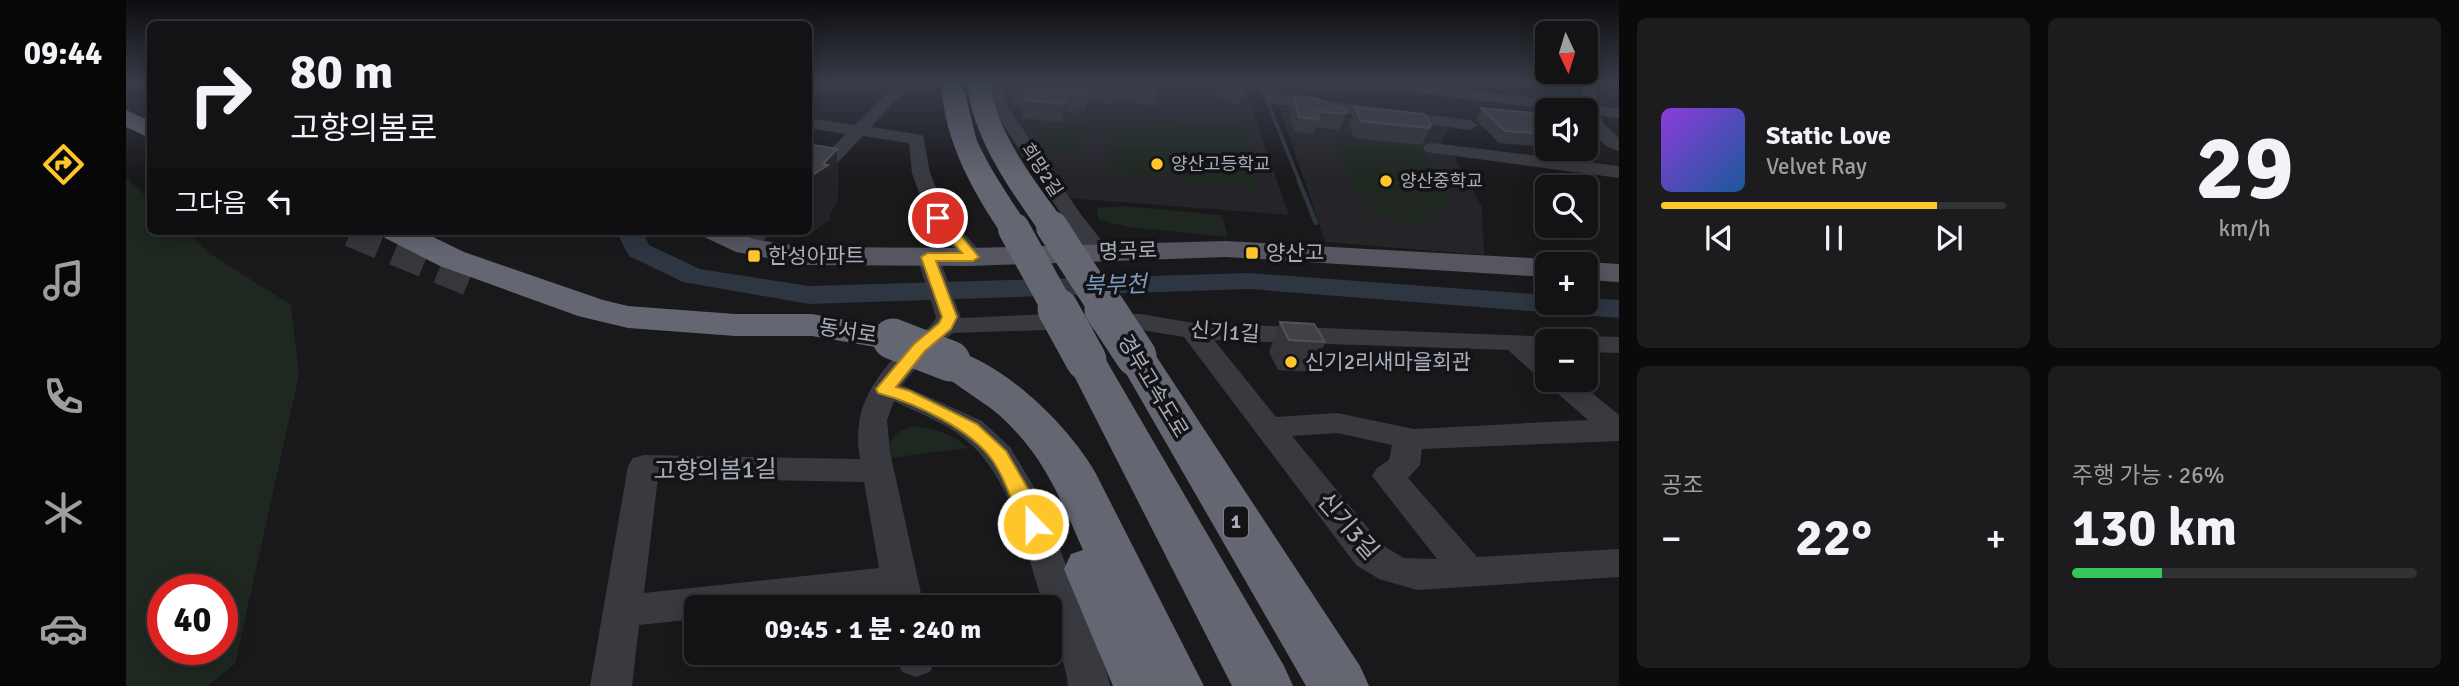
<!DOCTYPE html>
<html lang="ko">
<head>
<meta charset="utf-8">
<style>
	body { margin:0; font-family:Signika,"Noto Sans KR",sans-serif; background:#1c1b1d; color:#f1f3f6; height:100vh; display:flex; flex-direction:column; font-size:26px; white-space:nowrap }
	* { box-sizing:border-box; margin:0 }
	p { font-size:23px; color:#9d9ea0 }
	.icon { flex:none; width:38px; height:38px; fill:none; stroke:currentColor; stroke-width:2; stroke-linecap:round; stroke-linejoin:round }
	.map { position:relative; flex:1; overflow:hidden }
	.side { display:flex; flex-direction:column; gap:18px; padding:18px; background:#0a0a0b; width:840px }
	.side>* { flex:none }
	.guide { position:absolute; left:21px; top:21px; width:665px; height:214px; border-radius:10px; box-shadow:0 4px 18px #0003,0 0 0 2px #323234; background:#131214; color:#f1f3f6; overflow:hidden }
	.needle { width:46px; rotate:176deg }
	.fabs { position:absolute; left:1409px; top:21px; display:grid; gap:14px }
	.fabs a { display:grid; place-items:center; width:63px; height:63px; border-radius:10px; background:#131214; box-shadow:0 4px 18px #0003,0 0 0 2px #323234; font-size:35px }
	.speed { position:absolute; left:21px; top:574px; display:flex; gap:14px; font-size:35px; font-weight:700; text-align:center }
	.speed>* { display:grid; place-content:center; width:91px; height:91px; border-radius:50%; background:#131214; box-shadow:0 4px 18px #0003,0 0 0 2px #323234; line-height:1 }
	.speed .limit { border:10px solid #d22; background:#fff; color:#111 }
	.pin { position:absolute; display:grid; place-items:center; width:60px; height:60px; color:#fff; margin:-30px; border:4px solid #fff; border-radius:50%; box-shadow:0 2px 7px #0007 }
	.me { position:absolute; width:77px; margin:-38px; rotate:338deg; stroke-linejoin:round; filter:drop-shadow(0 0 5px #0008) }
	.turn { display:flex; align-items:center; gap:24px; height:147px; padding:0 28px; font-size:32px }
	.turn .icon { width:91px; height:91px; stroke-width:2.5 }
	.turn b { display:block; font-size:49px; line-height:60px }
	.then { display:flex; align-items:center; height:66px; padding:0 28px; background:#0003; gap:14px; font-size:26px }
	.big { font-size:52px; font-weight:800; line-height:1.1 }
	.side .widget { flex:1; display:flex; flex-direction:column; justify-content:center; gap:10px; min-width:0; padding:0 24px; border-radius:10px; background:#1c1b1d }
	.side .dial { align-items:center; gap:0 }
	.dial b { font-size:91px; line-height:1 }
	.song { display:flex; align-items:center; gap:21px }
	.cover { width:84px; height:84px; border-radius:10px; background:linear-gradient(135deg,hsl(270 70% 55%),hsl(210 70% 35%)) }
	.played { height:7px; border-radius:4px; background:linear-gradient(90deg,#ffc62c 80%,#323234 80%) }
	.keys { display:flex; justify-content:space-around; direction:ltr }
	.heat { display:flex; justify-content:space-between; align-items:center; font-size:38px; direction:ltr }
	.charge { height:10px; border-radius:5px; background:linear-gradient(90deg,#34c759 26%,#323234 0) }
	.side .tiles { flex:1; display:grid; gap:18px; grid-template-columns:repeat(2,1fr) }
	.trip { position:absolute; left:558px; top:595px; width:378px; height:70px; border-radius:10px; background:#131214; box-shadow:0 4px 18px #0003,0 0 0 2px #323234; font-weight:800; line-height:70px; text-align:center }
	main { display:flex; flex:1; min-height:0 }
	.tab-bar { display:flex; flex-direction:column; width:126px; justify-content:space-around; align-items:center; background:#080708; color:#9d9ea0 }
	.tab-bar .icon { width:49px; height:49px }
	.tab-bar .current { color:#ffc62c }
	.tab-bar b { font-size:32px; color:#f1f3f6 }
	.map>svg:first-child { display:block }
</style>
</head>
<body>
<main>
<nav class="tab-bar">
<b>09:44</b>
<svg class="icon current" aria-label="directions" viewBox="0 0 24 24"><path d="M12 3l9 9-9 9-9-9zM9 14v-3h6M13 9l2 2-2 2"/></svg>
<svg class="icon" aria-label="music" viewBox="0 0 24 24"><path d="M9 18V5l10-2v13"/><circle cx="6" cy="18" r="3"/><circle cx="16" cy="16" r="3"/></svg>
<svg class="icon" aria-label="phone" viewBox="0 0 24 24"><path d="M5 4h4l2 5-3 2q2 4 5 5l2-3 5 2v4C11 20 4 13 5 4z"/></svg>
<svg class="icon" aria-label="climate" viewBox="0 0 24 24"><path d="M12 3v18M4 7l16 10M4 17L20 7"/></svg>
<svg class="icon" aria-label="car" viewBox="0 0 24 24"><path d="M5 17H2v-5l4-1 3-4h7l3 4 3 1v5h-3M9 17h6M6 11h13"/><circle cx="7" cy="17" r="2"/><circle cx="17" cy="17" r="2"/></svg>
</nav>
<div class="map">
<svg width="1493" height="686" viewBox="0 0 1493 686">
	<rect width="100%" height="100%" fill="#19181b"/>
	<!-- built -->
	<g fill="#252428">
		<polygon points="870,83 1117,83 1163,215 941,198 872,99"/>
		<polygon points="1153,106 1199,112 1220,118 1323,125 1312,153 1328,156 1356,207 1358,255 1199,242"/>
	</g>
	<!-- green -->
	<g fill="#1e2720" fill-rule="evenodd">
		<polygon points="986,115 1116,127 1132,188 981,172"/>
		<polygon points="924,122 956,126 951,150 917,146"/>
		<polygon points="1207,137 1296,147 1326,207 1231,200"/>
		<path d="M0,177L24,200V231H59L86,255L165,305L173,375L109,664L81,686H0ZM37,590H96V649H37Z"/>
		<polygon points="1237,203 1303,208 1316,224 1247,219"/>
		<polygon points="997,206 1096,215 1102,237 1002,227 973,220 971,208"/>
		<path d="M786,426C808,428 825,433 842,448L764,458C760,440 770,431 786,426Z"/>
	</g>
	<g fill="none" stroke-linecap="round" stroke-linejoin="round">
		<!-- stream-far1 -->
		<polyline stroke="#2d3641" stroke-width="3.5" points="1134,83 1174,183"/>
		<!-- stream -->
		<polyline stroke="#2d3641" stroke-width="4.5" points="1173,181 1190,223"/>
		<!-- river -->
		<polygon fill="#2d3641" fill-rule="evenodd" points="490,231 516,231 523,245 574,269 683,286 1123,273 1421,295 1421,303 1460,303 1460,298 1493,300 1493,318 1123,289 683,304 557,282 503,256"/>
		<!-- highway-tunnel -->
		<polyline stroke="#36363b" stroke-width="32" stroke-dasharray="32 16" stroke-linecap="butt" points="225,231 353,284"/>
		<!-- minor -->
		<g fill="#393a40" fill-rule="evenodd">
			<polygon points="682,83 725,83 718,87 682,91"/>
			<polygon points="771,83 786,83 745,127 797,135 804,173 822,216 855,252 858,257 855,262 839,262 802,218 786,173 783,143 737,136 689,186 682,188 682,171 720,134 682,128 682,118 729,125"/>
			<polygon points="860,83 874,83 881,106 956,216 985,252 982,257 966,257 939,220 865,106"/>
			<polygon points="1135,83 1149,83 1154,95 1344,120 1352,125 1344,130 1147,104 1139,99"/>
			<path d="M1239,83H1283L1455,104L1456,83H1470L1471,106L1493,108V118L1474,116L1478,124L1493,138V151C1475,147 1460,128 1460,110H1431L1246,87Z"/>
			<polygon points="1306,143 1493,166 1493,178 1300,152 1297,148 1300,144"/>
			<polygon points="623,231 646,231 628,251 612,251 609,246"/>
			<path d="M802,250L810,252L813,257L835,318L948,313L1015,314L1067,323L1430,337L1433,341H1421V351H1415L1421,356V380H1450L1493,415V441L1296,449L1294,465L1282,478L1351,557L1493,549V577L1291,590L1253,579L1230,565L1058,337L1015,330L948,329L827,333L802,353L776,385L856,421L884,447L915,499L982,676L984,686H942C940,659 924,635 924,607H918C899,550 886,474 835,436C816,421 789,412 768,401L761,420L764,452L798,607H760L758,598L673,607H570V619L513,625L506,686H464L502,466L507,458L518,455L734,459C725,408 748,378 782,343C791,334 806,329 810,317L791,257L794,252ZM1088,340L1382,350L1411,376L1420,378L1423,386L1462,420L1288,429L1211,413L1150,417ZM1211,433L1266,445L1263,460L1251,468L1246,476L1311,559L1278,558L1256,545L1166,436ZM532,478L738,482L753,568L518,593Z"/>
			<polygon points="1460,336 1493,337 1493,353 1460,352 1460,341 1449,341"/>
			<polygon points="768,653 808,653 810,659 804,672 790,677 776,672"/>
		</g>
		<!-- major -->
		<g fill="#555660" fill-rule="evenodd">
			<polygon points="574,231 610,231 627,239 679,247 844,248 1100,241 1421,259 1433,264 1421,264 1421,277 1100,257 844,266 679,265 610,252 578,237"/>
			<polygon points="1460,262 1493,264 1493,282 1460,280 1460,264 1452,264"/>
		</g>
		<!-- highway -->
		<g fill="#646772" fill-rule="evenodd">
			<path d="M824,83L835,84C841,93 846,128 852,143C866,173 886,201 904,229L899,236L888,238L877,236C847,192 819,142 816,89Z"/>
			<path d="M841,83H863C874,140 909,180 942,227L937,234L926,236L915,234C882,186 848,141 841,83Z"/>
			<polygon points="0,110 24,121 24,138 0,127"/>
			<polygon points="254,231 295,231 338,252 477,300 502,306 609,314 686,314 781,331 786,339 781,347 767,350 686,336 609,336 502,328 452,316 314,266 259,238"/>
			<polygon points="1010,344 1024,348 1030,356 1234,666 1243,686 1180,686 990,356 996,348"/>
			<polygon points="960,348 974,352 980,360 1158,666 1167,686 1106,686 940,360 946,352"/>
			<path d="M824,349C878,363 942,425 969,472L1078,686H987L938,569L945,554L957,550C933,496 918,455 872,414C853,398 817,379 804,361L810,353Z"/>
		</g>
		<!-- highway-bridge-far1 -->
		<g stroke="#646772" stroke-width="32">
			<polyline points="926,227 980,310"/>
			<polyline points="888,229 933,310"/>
		</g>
		<!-- highway-bridge -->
		<g stroke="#646772" stroke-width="41">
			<polyline points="932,309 960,360"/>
			<polyline points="979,309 1010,356"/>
			<polyline points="767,339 824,361"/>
		</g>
	</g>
	<!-- wall -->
	<g fill="#353439">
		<polygon points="1032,83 1028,105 985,101 984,104 961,102 959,110 952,109 951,113 939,112 936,122 896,118 897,107 883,104 885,86"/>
		<polygon points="1088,83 1117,83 1118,88 1114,104 1100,103"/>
		<polygon points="1168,96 1219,114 1214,130 1190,127 1188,134 1168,132 1163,111"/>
		<polygon points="1229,107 1305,125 1296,145 1228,138 1223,124"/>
		<polygon points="1355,108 1421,115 1421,147 1373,143 1350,120"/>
		<polygon points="682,149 711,149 712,201 704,212 704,219 685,233 674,231 682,231"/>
		<polygon points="1154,322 1199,342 1187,372 1152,370 1143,352"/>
	</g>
	<!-- shaded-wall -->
	<g fill="#242327">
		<polygon points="942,94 939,112 936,122 939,104"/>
		<polygon points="711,149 712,201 704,212 704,219 685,233 683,178"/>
	</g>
	<!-- building -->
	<g fill="#414147" stroke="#525259" stroke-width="2">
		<polygon points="887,83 1032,83 1031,88 988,84 987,87 964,85 962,92 955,92 954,95 942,94 939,104 898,100 902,90 885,86"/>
		<polygon points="1102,83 1117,83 1118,88 1105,86"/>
		<polygon points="1168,96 1188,98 1220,110 1219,114 1191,111 1193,119 1173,117"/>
		<polygon points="1229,107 1298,114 1305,125 1303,128 1235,121"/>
		<polygon points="1355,108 1420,114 1421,134 1379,131"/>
		<polygon points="687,145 711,149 697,164 702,165 682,178 682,149"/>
		<polygon points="1154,322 1188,324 1199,342 1163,340"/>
	</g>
	<!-- sky -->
	<linearGradient id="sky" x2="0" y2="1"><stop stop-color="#0e0d0f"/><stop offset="0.46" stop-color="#383d4a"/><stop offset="1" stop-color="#383d4a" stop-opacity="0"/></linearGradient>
	<rect width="1493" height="179" fill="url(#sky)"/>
	<!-- route -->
	<path fill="#ffc62c" stroke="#a6811d" stroke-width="2" d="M812,214L817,215L853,257L847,261H810L831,317L825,329L799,351L770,387L784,391L851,424L880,451L908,499L917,524L914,530L907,532L899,530C887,508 882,483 867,461C845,429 789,403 752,393L750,389L788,344L813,323L816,317L795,257L802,253H836L806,218Z"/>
	<!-- markers -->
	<g fill="#ffc62c" stroke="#141316" stroke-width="2.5">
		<circle cx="1031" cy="164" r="7"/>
		<circle cx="1260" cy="181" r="7"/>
		<rect x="1119" y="246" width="14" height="14" rx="3.5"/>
		<rect x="621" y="249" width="14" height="14" rx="3.5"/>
		<circle cx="1165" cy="362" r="7"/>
	</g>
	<g text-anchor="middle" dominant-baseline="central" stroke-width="7" stroke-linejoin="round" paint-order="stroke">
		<!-- far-poi labels -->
		<g font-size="18" fill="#a9aebc" stroke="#141316" text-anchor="start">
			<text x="1045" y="164">양산고등학교</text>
			<text x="1274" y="181">양산중학교</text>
		</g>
		<!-- far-street labels -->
		<g font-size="18" fill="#a9aebc" stroke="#141316">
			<text transform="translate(916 170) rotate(57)">희망2길</text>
		</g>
		<!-- shield labels -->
		<rect fill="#141316" stroke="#7c808a" stroke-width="2" x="1098" y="506.5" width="24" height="31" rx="5"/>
		<g font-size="19" font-weight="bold" fill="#a9aebc">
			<text x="1110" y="522">1</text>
		</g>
		<!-- street labels -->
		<g font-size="21" fill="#a9aebc" stroke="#141316">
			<text transform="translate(1002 251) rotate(-2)">명곡로</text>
			<text transform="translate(722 331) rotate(9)">동서로</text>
			<text transform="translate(1099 332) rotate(4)">신기1길</text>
			<text transform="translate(1027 386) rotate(59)">경부고속도로</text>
		</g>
		<!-- poi labels -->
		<g font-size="21" fill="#a9aebc" stroke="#141316" text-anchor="start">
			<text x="1140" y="253">양산고</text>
			<text x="642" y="256">한성아파트</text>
			<text x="1179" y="362">신기2리새마을회관</text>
		</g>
		<!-- water labels -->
		<g font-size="23" font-style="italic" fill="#7d9aba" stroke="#141316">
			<text transform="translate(989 285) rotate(-2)">북부천</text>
		</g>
		<!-- near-street labels -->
		<g font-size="24" fill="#a9aebc" stroke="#141316">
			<text transform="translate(589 470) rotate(-1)">고향의봄1길</text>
			<text transform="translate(1222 526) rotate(49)">신기3길</text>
		</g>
	</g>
</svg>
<div class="fabs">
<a><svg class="needle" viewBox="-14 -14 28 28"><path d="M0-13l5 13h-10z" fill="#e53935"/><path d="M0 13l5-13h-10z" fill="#9d9ea0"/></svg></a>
<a><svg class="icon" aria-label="sound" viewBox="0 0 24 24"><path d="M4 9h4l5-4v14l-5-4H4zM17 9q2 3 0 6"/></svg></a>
<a><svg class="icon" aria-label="search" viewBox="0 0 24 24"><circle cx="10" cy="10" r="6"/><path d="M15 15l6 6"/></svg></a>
<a>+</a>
<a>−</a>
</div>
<div class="speed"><div class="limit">40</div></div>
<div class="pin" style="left:812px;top:218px;background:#d93025"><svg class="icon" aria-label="arrive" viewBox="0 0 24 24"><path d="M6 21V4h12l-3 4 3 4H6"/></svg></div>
<svg class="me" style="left:907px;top:524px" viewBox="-20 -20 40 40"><circle r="17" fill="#ffc62c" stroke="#fff" stroke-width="3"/><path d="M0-11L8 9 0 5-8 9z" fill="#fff"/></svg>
<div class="trip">09:45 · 1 분 · 240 m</div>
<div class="guide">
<div class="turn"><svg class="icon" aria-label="right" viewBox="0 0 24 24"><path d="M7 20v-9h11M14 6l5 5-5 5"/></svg><div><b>80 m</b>고향의봄로</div></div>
<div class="then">그다음<svg class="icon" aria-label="left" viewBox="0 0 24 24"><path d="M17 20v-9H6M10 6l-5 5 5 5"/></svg></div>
</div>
</div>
<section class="side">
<div class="tiles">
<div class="widget">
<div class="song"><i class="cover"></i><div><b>Static Love</b><p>Velvet Ray</p></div></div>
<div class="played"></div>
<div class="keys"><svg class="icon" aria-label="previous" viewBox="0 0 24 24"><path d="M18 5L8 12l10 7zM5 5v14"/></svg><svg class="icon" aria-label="pause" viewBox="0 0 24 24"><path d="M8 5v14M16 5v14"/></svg><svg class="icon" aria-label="next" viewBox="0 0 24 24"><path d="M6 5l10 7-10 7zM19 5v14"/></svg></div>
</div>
<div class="widget dial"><b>29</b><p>km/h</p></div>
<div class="widget"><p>공조</p>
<div class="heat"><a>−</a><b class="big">22°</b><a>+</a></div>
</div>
<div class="widget"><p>주행 가능 · 26%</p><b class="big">130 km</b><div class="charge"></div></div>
</div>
</section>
</main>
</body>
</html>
